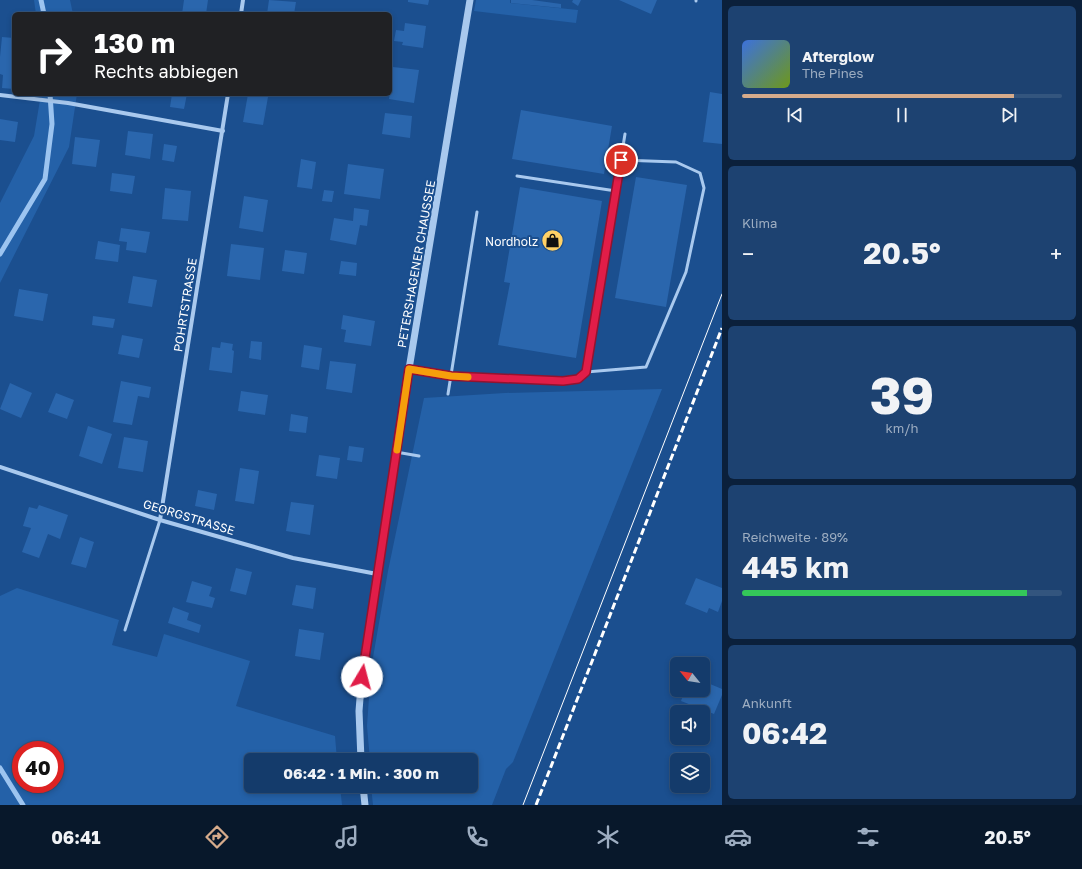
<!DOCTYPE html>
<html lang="de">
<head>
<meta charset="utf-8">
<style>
	body { margin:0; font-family:"Golos Text",sans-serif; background:#1d4271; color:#f1f3f6; height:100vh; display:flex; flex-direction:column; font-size:15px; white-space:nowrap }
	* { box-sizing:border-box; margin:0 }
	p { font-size:13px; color:#9dadc1 }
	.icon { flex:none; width:22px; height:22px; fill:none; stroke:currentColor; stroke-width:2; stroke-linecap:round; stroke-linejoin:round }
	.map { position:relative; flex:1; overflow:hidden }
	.drawer { display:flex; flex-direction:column; gap:6px; padding:6px; background:#0b203b; width:360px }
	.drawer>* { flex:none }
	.top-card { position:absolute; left:12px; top:12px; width:380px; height:84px; border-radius:6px; box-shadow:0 2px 6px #0003,0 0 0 1px #33557e; background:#202124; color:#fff; overflow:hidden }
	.needle { width:26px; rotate:300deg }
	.fabs { position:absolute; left:670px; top:657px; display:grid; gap:8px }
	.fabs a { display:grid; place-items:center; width:40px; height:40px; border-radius:6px; background:#143b6b; box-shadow:0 2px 6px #0003,0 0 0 1px #33557e; font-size:20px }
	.speed { position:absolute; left:12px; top:741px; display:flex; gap:8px; font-size:20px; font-weight:700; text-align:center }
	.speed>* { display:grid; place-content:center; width:52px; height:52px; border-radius:50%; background:#143b6b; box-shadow:0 2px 6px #0003,0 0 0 1px #33557e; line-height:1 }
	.speed .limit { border:6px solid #d22; background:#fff; color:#111 }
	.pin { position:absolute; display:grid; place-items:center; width:34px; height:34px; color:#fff; margin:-17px; border:2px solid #fff; border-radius:50%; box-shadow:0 1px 4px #0007 }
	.me { position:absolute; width:44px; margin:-22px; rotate:8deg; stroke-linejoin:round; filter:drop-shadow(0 0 3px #0008) }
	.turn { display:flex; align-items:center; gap:14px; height:84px; padding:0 16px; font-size:18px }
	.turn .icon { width:52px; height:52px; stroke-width:2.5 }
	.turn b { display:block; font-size:28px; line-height:34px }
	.big { font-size:30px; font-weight:700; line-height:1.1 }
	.drawer .tile { flex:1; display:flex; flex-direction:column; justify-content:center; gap:6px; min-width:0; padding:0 14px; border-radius:6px; background:#1d4271 }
	.drawer .dial { align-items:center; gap:0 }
	.dial b { font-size:52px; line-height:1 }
	.song { display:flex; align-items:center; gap:12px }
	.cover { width:48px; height:48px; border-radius:6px; background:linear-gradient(135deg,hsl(220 70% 55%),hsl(80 70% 35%)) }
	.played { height:4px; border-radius:2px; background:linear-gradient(90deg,#d6ab8b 85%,#33557e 85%) }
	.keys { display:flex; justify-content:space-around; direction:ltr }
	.heat { display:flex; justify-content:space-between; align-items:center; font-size:22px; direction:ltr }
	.charge { height:6px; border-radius:3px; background:linear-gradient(90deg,#34c759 89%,#33557e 0) }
	.trip { position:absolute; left:244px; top:753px; width:234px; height:40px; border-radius:6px; background:#143b6b; box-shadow:0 2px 6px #0003,0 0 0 1px #33557e; font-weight:700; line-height:40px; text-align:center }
	.menu { display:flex; height:64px; justify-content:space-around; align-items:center; background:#08182b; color:#9dadc1 }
	.menu .icon { width:28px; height:28px }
	.menu .on { color:#d6ab8b }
	.menu b { font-size:18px; color:#f1f3f6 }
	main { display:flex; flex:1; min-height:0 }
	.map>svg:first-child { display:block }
</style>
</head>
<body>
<main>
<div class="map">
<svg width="722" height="805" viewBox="0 0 722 805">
	<rect width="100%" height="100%" fill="#1b4f8f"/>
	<!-- green -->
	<g fill="#2461a8" fill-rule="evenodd">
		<polygon points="34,0 70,0 73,14 36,14"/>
		<polygon points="476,0 510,0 510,3 578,10 576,23 474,11"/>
		<polygon points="41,94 77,94 69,147 0,283 0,203 34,136"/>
		<polygon points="662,389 513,762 506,769 492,805 373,805 371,786 471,786 471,760 370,760 367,726 371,669 388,571 424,398 505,393"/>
		<path d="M17,588L119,620L112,645L157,657L164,634L250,661L236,706L335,736L337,760H251V786H340L342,805H0V596ZM21,750H55V784H21Z"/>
	</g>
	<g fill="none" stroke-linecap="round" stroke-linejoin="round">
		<!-- stream -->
		<g stroke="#9cc4f0" stroke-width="5">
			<polyline points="41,0 44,14"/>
			<polyline points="0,254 45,179 52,124 50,94"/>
			<polyline points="0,768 23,805"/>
		</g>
	</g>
	<!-- building -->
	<g fill="#2a66ad">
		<polygon points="184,0 208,0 206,14 182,14"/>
		<polygon points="269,0 296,2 294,14 267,14"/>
		<polygon points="408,0 429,0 428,5 408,2"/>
		<polygon points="511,0 532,0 561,4 561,8 511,3"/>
		<polygon points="573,0 581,0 578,6 572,2"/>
		<polygon points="619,0 657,0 651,14"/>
		<polygon points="405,23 426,26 423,48 402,45 403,42 394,41 396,30 404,31"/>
		<polygon points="2,37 14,38 14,89 2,88 3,75 0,74 0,57"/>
		<polygon points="393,67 419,70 414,103 389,99"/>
		<polygon points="710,92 722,94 722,144 703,142"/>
		<polygon points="172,94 187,94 184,109 170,107"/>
		<polygon points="248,94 268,97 263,125 243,122"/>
		<polygon points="521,110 612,126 604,174 512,159"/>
		<polygon points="385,113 412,116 410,138 382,134"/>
		<polygon points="0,119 18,122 15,142 0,140"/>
		<polygon points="128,131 153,134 150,159 125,155"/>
		<polygon points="75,137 100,140 96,167 72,164"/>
		<polygon points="164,144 177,146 174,162 162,160"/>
		<polygon points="301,159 316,162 312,189 297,187"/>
		<polygon points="348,164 384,169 380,199 344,194"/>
		<polygon points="112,173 135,176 132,194 110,191"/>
		<polygon points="636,177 687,185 666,307 615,298"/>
		<polygon points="520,187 602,201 576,358 498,345 510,283 504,282"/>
		<polygon points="165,188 191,191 188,221 162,219"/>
		<polygon points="324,190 334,191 332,202 322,201"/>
		<polygon points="244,196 268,200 263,232 239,228"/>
		<polygon points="354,208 369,210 367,226 360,225 356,245 330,240 334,218 353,221"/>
		<polygon points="121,228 150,232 146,253 126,250 127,242 119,241"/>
		<polygon points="98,241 120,245 118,262 95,259"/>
		<polygon points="231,244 264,248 260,280 227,276"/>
		<polygon points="285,250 307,253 304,274 282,271"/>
		<polygon points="341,261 357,263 356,276 339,274"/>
		<polygon points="133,276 157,280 152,307 128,303"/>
		<polygon points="19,289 48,294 43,321 14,316"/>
		<polygon points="343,315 375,321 371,346 344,342 346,330 341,329"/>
		<polygon points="93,316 115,319 113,328 92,325"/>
		<polygon points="122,335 143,339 139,358 118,354"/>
		<polygon points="251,341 262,342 261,360 249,358"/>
		<polygon points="221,342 233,344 232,350 234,351 232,373 209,370 212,347 220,348"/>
		<polygon points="304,345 322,348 319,370 301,367"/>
		<polygon points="330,361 356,364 352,393 326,389"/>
		<polygon points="121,381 151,387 149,398 138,396 132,425 113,422"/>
		<polygon points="10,383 32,393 21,418 0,409"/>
		<polygon points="241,391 268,395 265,415 238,411"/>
		<polygon points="56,393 74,400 67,419 48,412"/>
		<polygon points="291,414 308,417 306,433 289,431"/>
		<polygon points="88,426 112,434 102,464 79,456"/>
		<polygon points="124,437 148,441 143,472 118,468"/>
		<polygon points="349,446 364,448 362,462 347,460"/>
		<polygon points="319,455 340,458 337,479 316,476"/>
		<polygon points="240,468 259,471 254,504 235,501"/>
		<polygon points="198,490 217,494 214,510 195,506"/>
		<polygon points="291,502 314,505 310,535 286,531"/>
		<polygon points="39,505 68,515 60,539 48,534 39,558 22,552 31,528 23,526 29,507 37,509"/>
		<polygon points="80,537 94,542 86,568 71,564"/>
		<polygon points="236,568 252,572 246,595 230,591"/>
		<polygon points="696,578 722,588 722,601 718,612 709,608 707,613 685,604"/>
		<polygon points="192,581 212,587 209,596 215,598 212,608 186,602"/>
		<polygon points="296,585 316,588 313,609 292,605"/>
		<polygon points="173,607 189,613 187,620 201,625 199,633 168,623"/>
		<polygon points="299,629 324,633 320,660 295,656"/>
		<polygon points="703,681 722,689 722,695 714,714 681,701 685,690 703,690"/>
	</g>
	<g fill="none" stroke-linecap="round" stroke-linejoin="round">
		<!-- service -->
		<g stroke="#a9c9ee" stroke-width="3">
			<polyline points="696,1 696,0"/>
			<polyline points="517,176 616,191"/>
			<polyline points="409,369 451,376 563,381 578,379 586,372 625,134"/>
			<polyline points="586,372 646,367 686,272 704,188 700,173 676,162 621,160"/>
			<polyline points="448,394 477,212"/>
			<polyline points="396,452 419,456"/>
			<polyline points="125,630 160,520"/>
		</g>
		<!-- minor -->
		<g stroke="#a9c9ee" stroke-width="4">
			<polyline points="241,14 243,0"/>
			<polyline points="0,95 68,103 223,131"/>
			<polyline points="0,467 160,520 293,558 377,574"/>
			<polyline points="160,520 228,94"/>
		</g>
		<!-- tertiary -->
		<g stroke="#a9c9ee" stroke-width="7">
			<polyline points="361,760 359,711 362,673 409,369 470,0"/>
			<polyline points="363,786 365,805"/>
		</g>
		<!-- tram -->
		<polyline stroke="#fff" stroke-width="1" points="523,805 722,294"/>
		<!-- rail -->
		<polyline stroke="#fff" stroke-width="3" stroke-dasharray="7 3" stroke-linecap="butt" points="536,805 722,328"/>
	</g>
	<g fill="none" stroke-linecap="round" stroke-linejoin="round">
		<defs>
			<polyline id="route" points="362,677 409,369 451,376 563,381 578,379 586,372 621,160"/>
		</defs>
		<!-- route casing -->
		<use href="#route" stroke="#92132f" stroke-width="10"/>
		<!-- route -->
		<use href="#route" stroke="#e11d48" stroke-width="7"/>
		<!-- slow -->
		<polyline stroke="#f59e0b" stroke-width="7" points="397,450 409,369 451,376 468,377"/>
	</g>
	<!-- icons -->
	<defs>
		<symbol id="shop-disc" viewBox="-11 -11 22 22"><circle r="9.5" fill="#ffd166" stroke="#1b4f8f"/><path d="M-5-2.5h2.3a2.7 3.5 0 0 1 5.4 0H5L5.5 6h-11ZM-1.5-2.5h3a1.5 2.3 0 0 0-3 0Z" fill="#111"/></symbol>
	</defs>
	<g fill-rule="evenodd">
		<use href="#shop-disc" x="540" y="228" width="25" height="25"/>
	</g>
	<g text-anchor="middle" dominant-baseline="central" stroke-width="4" stroke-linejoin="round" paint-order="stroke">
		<!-- poi labels -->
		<g font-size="12" fill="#fff" stroke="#1b4f8f" text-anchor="end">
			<text x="538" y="241">Nordholz</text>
		</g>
		<!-- street labels -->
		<g font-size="12" fill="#fff" stroke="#1b4f8f">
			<text transform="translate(416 264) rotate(-80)">PETERSHAGENER CHAUSSEE</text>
			<text transform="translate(185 305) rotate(-81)">POHRTSTRASSE</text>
			<text transform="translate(189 517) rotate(17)">GEORGSTRASSE</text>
		</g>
	</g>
</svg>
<div class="fabs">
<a><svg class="needle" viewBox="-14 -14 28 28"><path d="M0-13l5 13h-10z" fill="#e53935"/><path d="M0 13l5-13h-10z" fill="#9dadc1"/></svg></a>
<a><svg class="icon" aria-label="sound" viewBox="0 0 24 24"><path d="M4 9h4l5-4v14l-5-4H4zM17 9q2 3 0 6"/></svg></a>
<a><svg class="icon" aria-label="layers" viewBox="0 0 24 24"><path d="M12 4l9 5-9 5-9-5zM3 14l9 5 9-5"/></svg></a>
</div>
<div class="speed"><div class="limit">40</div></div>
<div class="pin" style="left:621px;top:160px;background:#d93025"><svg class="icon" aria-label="arrive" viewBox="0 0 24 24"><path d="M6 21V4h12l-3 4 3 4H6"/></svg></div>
<svg class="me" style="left:362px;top:677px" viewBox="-20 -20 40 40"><circle r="19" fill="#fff"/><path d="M0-13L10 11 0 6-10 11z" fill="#e11d48"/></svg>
<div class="trip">06:42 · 1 Min. · 300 m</div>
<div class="top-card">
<div class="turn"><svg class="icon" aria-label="right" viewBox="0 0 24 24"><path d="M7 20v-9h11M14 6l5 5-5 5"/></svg><div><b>130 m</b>Rechts abbiegen</div></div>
</div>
</div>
<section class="drawer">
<div class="tile">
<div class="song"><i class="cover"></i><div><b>Afterglow</b><p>The Pines</p></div></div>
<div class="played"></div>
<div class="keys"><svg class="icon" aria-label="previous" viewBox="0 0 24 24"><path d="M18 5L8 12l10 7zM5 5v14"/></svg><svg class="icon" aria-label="pause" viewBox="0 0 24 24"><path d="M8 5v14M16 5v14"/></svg><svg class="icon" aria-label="next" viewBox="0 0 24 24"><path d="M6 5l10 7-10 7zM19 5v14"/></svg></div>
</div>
<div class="tile"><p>Klima</p>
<div class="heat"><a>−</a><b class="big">20.5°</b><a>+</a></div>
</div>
<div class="tile dial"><b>39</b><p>km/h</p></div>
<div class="tile"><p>Reichweite · 89%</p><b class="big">445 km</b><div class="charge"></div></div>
<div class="tile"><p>Ankunft</p><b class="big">06:42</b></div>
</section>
</main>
<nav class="menu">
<b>06:41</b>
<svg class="icon on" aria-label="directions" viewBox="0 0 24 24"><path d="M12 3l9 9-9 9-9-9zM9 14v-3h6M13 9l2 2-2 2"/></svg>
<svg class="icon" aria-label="music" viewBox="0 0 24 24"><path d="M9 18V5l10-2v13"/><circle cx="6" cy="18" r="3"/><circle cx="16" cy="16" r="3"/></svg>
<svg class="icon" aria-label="phone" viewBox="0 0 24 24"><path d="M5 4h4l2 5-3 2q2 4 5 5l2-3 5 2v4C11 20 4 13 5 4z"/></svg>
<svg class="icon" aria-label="climate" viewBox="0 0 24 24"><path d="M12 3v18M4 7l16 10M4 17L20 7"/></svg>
<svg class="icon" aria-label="car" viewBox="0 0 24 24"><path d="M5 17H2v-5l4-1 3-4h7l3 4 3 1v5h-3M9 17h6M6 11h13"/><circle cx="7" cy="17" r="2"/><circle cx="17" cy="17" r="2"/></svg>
<svg class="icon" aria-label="filters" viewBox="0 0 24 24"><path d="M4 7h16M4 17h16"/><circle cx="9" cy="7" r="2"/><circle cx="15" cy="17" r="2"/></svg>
<b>20.5°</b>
</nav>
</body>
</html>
